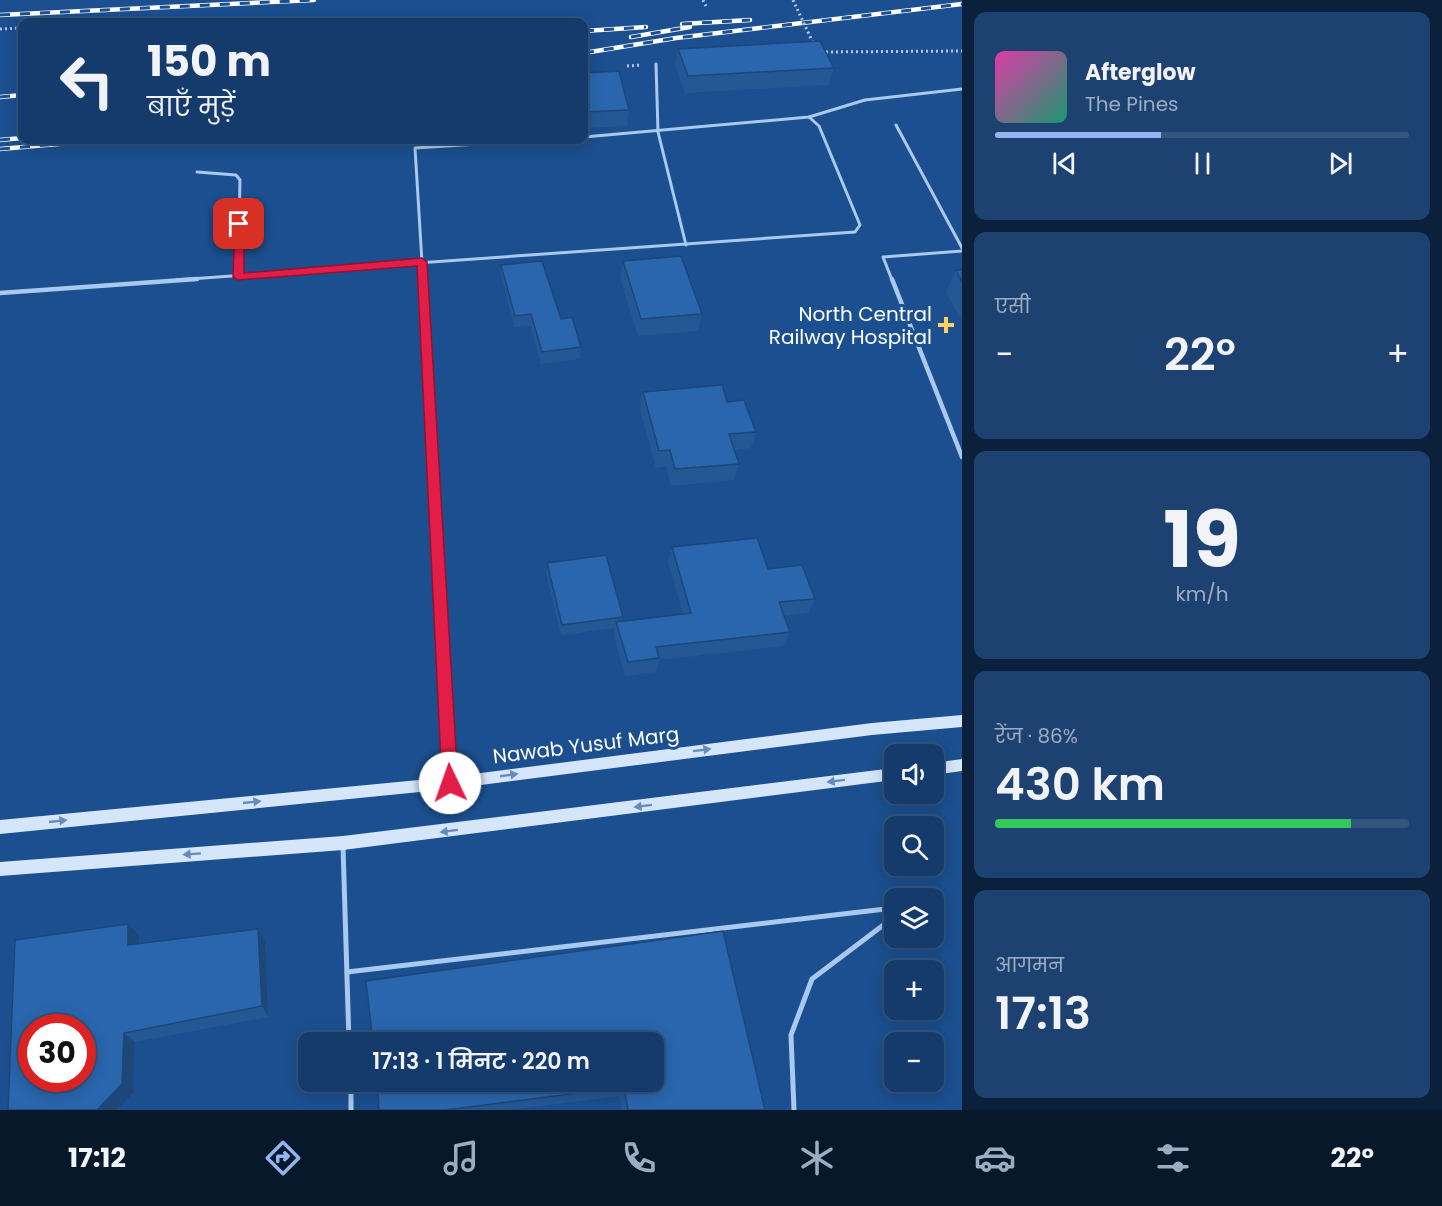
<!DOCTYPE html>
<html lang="hi">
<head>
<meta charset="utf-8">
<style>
	body { margin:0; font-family:Poppins,"Noto Sans Devanagari",sans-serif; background:#1d4271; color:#f1f3f6; height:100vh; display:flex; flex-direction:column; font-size:22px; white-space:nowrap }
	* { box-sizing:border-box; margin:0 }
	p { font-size:20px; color:#9dadc1 }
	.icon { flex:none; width:33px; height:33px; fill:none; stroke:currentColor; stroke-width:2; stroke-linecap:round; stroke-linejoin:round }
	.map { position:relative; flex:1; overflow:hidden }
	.panel { display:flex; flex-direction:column; gap:12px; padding:12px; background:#0b203b; width:480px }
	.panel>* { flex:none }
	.banner { position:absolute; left:18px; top:18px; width:570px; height:126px; border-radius:12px; box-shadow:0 3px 15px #0003,0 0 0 2px #33557e; background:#143b6b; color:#f1f3f6; overflow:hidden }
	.buttons { position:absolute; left:884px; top:744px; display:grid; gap:12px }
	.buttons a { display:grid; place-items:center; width:60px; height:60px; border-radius:12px; background:#143b6b; box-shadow:0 3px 15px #0003,0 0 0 2px #33557e; font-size:30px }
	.speed { position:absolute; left:18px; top:1014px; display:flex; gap:12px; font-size:30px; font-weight:700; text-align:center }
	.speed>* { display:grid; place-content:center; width:78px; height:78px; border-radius:50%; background:#143b6b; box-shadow:0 3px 15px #0003,0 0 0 2px #33557e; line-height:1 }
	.speed .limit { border:9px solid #d22; background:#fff; color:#111 }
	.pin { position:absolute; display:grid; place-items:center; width:51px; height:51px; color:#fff; margin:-26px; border-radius:12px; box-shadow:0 3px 9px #0006 }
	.me { position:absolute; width:66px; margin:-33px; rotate:357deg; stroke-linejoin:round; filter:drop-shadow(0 0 4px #0008) }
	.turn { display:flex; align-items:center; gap:21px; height:126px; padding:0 30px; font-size:27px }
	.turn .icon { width:78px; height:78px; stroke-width:2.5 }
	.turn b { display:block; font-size:42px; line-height:51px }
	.big { font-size:45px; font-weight:600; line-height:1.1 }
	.panel .widget { flex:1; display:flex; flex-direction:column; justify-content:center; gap:9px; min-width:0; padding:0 21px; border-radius:12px; background:#1d4271 }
	.panel .dial { align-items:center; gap:0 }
	.dial b { font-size:78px; line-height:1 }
	.song { display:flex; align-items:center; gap:18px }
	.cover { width:72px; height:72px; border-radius:9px; background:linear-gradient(135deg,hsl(320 70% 55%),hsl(160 70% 35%)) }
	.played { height:6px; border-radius:3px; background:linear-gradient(90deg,#95b2f1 40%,#33557e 40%) }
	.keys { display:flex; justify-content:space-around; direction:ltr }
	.heat { display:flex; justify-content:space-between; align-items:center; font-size:33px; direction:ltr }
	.charge { height:9px; border-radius:4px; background:linear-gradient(90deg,#34c759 86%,#33557e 0) }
	.trip { position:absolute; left:298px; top:1032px; width:366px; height:60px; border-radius:12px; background:#143b6b; box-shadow:0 3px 15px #0003,0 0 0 2px #33557e; font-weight:600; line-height:60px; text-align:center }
	.tabs { display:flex; height:96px; justify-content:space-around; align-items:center; background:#08182b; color:#9dadc1 }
	.tabs .icon { width:42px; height:42px }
	.tabs .on { color:#95b2f1 }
	.tabs b { font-size:27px; color:#f1f3f6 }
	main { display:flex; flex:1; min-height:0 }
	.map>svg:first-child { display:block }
</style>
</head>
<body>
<main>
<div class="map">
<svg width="962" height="1110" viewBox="0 0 962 1110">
	<rect width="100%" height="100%" fill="#1b4f8f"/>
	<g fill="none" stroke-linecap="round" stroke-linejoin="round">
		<!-- path -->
		<g stroke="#a9c9ee" stroke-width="3" stroke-dasharray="2 3" stroke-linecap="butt">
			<polyline points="703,0 706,6"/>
			<polyline points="106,22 120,16"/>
			<polyline points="0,29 22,28"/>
			<polyline points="821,52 962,51"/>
			<polyline points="627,66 641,65"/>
		</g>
		<!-- service-far2 -->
		<g stroke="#a9c9ee" stroke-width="3">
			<polyline points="656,64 658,132 686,245"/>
			<polyline points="896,125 962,248"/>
			<polyline points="584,137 809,117 865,100 962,89"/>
			<polyline points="197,172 236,175 240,180 238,277"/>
			<polyline points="422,262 415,148 543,140"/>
			<polyline points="176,280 855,232 860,225 819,126 809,117"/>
			<polyline points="892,280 883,257 962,251"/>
		</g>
		<!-- service-far1 -->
		<g stroke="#a9c9ee" stroke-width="4.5">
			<polyline points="892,279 962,457"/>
			<polyline points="0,293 197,279"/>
		</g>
		<!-- service -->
		<g stroke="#a9c9ee" stroke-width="5">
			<polyline points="343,846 349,1042"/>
			<polyline points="347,972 894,908"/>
			<polyline points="351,1082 351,1110"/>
			<polyline points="794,1110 791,1035 812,979 894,917"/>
		</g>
		<!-- minor-far2 -->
		<polyline stroke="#a9c9ee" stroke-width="4.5" points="422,262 423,280"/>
		<!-- minor-far1 -->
		<polyline stroke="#a9c9ee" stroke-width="5" points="423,279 442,642"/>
		<!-- minor -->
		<polyline stroke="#a9c9ee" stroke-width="8" points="442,641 450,783"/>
		<!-- secondary -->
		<g fill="#d6e6fa" fill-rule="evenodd">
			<polygon points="962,715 962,727 872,735 450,789 0,834 0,820 450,777 872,723"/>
			<polygon points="962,759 962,771 933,775 933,763"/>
			<polygon points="894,768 894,780 343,850 0,876 0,862 343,836"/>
		</g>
		<defs>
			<g id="rail">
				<polyline points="0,15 314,0"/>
				<polyline points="682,24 750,20"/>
				<polyline points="584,31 646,27"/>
				<polyline points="631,37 690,27"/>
				<polyline points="584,53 676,38 962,4"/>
				<polyline points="0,97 22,95"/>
				<polyline points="0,140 22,138"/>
				<polyline points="0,149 105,140"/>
			</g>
		</defs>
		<!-- rail casing -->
		<use href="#rail" stroke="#fff" stroke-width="4.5"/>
		<!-- rail -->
		<use href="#rail" stroke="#1b4f8f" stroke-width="3" stroke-dasharray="10" stroke-linecap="butt"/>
		<!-- path-bridge -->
		<polyline stroke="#a9c9ee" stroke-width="3" stroke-dasharray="2 3" stroke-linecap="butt" points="793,0 814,45"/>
	</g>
	<!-- wall -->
	<g fill="#245895">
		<polygon points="678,49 834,68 829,85 685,93 675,66"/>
		<polygon points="584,73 629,110 627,126 584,128"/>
		<polygon points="623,261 702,314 698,331 638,336 620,278"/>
		<polygon points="501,265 561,319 581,347 580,359 541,364 530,326 515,327 501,277"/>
		<polygon points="956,270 962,270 962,321 946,292"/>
		<polygon points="643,392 727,402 756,432 751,448 734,450 739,464 734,480 671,486 666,466 656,468 640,409"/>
		<polygon points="672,547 768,569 815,599 808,613 784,616 790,632 783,646 659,660 656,672 625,676 614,636 615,628 561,635 546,573 547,563 623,617 622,621 683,614 668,562"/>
		<polygon points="258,929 265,941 268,1017 135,1042 133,1093 15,940 139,936 138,944"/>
		<polygon points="654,1082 765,1110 622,1110 619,1096 509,1110 379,1110"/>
	</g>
	<!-- shaded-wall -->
	<g fill="#1d4779">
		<polygon points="128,924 139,936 138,957 128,945"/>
		<polygon points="258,929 265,941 268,1017 262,1006"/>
		<polygon points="124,1033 135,1042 133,1093 117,1110 97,1110"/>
	</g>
	<!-- building -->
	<g fill="#2a66ad" stroke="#1d4779" stroke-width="1.5" fill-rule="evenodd">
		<polygon points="820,41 834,68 688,76 678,49"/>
		<polygon points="619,71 629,110 584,112 584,73"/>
		<polygon points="681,256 702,314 641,319 623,261"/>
		<polygon points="542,261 561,319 572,317 581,347 542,352 531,314 515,316 501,265"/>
		<polygon points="956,270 962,270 962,282"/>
		<polygon points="722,385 727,402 744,400 756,432 729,434 739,464 675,469 670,450 659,451 643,392"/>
		<polygon points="757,538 768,569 802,565 815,599 779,602 790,632 656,647 659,658 628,662 616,622 691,613 672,547"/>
		<polygon points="606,555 623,617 562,625 547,563"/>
		<path d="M128,924V945L258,929L262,1006L124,1033L122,1084L97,1110H8L15,940ZM32,1028H82V1078H32Z"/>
		<polygon points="723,931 765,1110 628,1110 624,1087 445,1110 379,1110 377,1082 654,1082 654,1042 373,1042 366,981"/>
	</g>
	<!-- one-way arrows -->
	<defs><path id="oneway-solid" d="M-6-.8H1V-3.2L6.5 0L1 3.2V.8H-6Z" transform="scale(1.5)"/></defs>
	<g fill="#668bba">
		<use href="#oneway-solid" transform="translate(702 750) rotate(-7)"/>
		<use href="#oneway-solid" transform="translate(509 775) rotate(-8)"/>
		<use href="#oneway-solid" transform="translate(836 781) rotate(173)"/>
		<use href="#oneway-solid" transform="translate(252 802) rotate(-6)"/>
		<use href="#oneway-solid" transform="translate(643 806) rotate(173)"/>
		<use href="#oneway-solid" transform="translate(58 821) rotate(-6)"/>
		<use href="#oneway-solid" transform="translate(449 831) rotate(173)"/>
		<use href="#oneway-solid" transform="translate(192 854) rotate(176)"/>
	</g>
	<!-- route -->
	<polygon fill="#e11d48" stroke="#92132f" stroke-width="1.5" points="235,222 244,224 244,273 422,258 427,262 458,783 456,788 450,790 445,788 442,783 417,266 238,280 233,277"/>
	<!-- markers -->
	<path fill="#ffd166" stroke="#1b4f8f" stroke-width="2" d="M943 316h6v6h6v6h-6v6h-6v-6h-6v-6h6z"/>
	<g text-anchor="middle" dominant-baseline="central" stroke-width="6" stroke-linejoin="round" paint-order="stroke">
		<!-- poi labels -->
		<g font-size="20" fill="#fff" stroke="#1b4f8f" text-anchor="end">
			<text x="932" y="314">North Central<tspan x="932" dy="23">Railway Hospital</tspan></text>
		</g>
		<!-- street labels -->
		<g font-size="20" fill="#fff" stroke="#1b4f8f">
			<text transform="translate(586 745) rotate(-7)">Nawab Yusuf Marg</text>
		</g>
	</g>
</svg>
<div class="buttons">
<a><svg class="icon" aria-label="sound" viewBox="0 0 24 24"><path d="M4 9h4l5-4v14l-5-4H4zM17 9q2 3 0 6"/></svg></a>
<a><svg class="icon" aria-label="search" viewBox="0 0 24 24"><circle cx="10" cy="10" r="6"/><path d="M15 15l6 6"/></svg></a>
<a><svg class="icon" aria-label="layers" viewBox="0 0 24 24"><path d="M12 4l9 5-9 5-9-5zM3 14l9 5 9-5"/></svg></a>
<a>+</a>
<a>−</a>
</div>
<div class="speed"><div class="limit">30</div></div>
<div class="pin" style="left:239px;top:224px;background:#d93025"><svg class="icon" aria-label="arrive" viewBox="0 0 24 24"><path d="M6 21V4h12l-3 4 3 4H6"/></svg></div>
<svg class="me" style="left:450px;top:783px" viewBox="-20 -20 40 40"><circle r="19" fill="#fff"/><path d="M0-13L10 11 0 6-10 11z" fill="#e11d48"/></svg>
<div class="trip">17:13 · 1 मिनट · 220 m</div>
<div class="banner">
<div class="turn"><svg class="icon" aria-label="left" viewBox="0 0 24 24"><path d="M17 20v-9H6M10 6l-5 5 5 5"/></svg><div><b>150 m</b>बाएँ मुड़ें</div></div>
</div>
</div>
<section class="panel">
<div class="widget">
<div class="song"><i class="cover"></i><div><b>Afterglow</b><p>The Pines</p></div></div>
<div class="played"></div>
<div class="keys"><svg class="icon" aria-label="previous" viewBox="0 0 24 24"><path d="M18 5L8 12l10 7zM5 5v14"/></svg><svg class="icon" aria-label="pause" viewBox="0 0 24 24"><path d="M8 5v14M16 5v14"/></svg><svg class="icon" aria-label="next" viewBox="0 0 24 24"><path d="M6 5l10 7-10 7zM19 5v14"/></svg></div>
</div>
<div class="widget"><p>एसी</p>
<div class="heat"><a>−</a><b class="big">22°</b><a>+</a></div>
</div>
<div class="widget dial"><b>19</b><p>km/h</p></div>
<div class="widget"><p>रेंज · 86%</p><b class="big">430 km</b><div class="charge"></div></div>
<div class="widget"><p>आगमन</p><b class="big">17:13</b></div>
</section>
</main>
<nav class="tabs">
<b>17:12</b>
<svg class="icon on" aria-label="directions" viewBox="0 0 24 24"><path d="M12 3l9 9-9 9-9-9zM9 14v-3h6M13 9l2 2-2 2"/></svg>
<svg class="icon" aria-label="music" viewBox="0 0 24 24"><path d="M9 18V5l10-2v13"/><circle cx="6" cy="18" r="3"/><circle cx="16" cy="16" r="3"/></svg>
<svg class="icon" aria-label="phone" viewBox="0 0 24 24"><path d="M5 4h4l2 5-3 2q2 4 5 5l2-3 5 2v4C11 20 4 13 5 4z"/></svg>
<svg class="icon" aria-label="climate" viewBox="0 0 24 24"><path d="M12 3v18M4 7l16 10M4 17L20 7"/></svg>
<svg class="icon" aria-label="car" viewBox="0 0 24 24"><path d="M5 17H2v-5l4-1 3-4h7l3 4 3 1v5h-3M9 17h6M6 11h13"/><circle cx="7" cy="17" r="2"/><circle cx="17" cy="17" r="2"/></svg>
<svg class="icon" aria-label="filters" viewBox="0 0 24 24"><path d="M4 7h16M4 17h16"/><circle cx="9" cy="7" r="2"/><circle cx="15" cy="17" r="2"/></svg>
<b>22°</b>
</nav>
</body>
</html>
